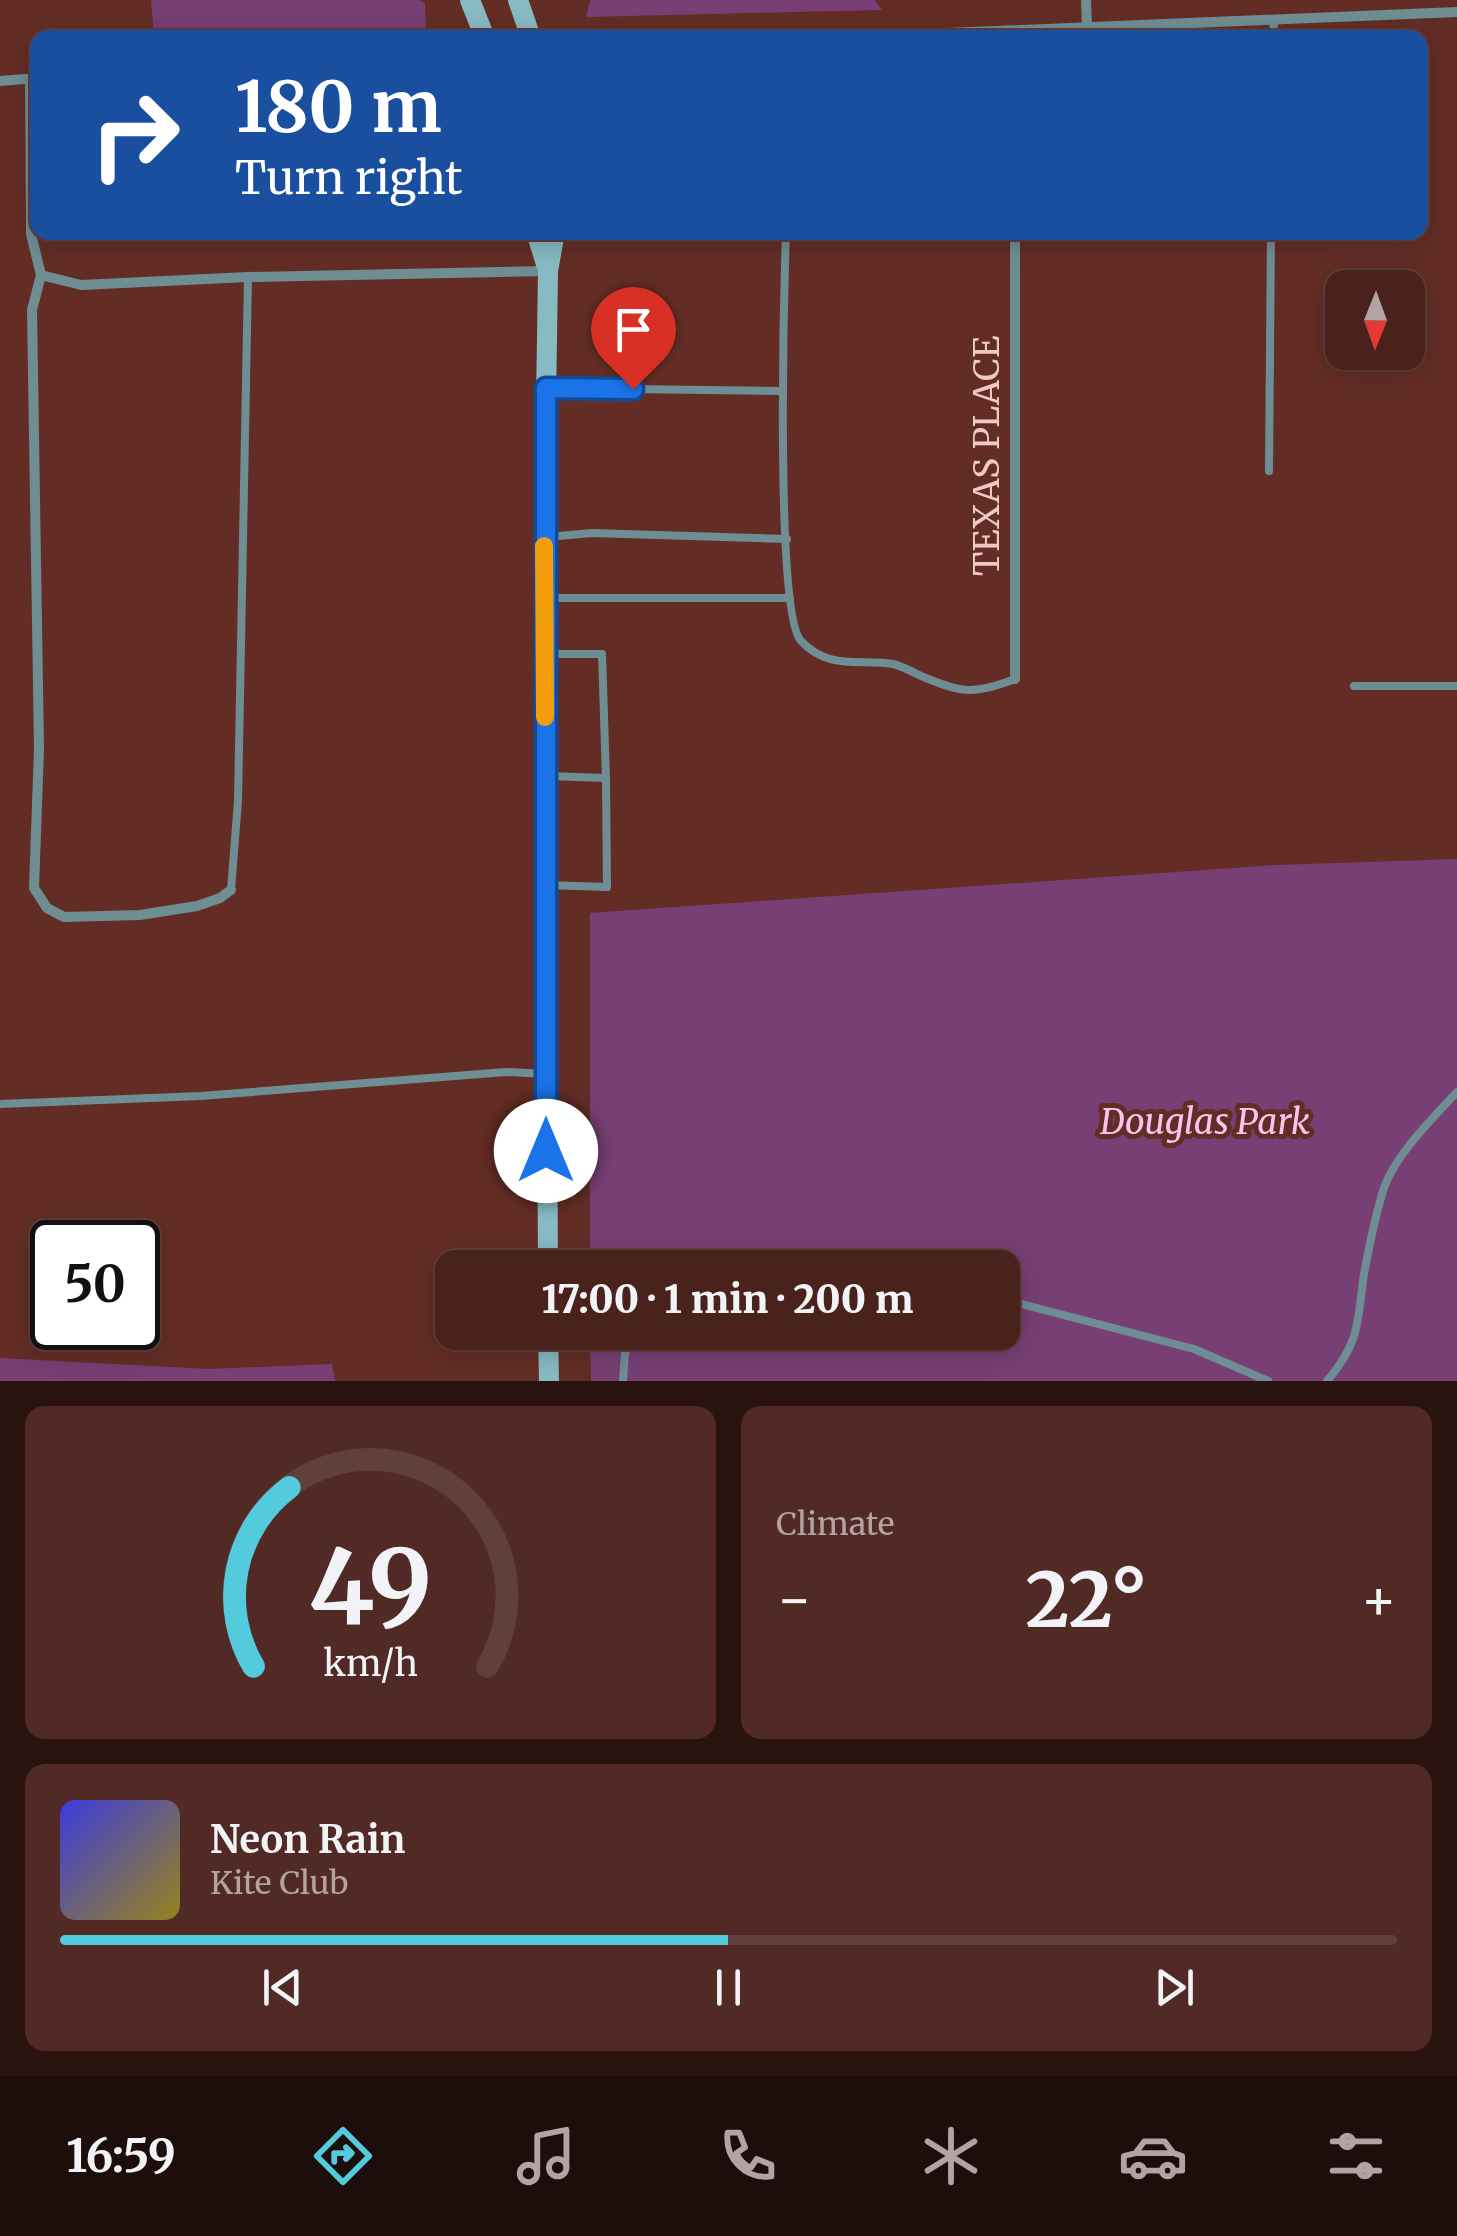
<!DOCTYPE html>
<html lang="en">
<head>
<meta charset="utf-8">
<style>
	body { margin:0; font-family:Merriweather,serif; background:#512a25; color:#f1f3f6; height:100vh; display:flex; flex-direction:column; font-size:38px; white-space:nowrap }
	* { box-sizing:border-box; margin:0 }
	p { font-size:32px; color:#b2a4a3 }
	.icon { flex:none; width:55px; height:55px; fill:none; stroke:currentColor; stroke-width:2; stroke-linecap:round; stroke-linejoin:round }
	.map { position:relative; height:1381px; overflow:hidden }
	.panel { display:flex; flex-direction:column; gap:25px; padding:25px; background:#29130f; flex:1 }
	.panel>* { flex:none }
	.hud { position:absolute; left:30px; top:30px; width:1398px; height:210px; border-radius:20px; box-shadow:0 5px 25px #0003,0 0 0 2px #613f3b; background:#1a4fa0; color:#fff; overflow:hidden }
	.needle { width:65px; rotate:181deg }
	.fabs { position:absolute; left:1325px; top:270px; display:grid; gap:20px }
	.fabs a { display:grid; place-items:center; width:100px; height:100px; border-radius:20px; background:#4a221c; box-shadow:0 5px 25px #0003,0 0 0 2px #613f3b; font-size:50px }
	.speed { position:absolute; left:30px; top:1220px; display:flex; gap:20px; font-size:50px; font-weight:700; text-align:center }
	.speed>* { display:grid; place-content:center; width:130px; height:130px; border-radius:50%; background:#4a221c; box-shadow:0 5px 25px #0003,0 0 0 2px #613f3b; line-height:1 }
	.speed .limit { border:5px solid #111; border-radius:15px; background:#fff; color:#111 }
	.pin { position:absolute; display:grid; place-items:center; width:85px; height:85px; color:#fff; margin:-102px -42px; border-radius:50% 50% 50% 0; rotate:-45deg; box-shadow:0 0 10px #0007 }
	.pin .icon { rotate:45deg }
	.me { position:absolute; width:110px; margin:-55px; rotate:0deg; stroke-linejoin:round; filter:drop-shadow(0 0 8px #0008) }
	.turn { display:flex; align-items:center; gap:35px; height:210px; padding:0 40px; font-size:45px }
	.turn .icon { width:130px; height:130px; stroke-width:2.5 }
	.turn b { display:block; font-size:70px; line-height:85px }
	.big { font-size:75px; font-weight:800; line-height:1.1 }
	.panel .tile { flex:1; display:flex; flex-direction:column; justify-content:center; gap:15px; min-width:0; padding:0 35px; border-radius:20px; background:#512a25 }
	.panel .dial { align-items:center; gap:0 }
	.dial svg { height:260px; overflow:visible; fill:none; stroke:#613f3b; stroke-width:7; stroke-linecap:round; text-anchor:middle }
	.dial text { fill:#f1f3f6; stroke:none }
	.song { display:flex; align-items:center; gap:30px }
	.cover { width:120px; height:120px; border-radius:15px; background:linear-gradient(135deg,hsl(240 70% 55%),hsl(50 70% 35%)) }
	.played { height:10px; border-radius:5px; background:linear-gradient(90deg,#54cadd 50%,#613f3b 50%) }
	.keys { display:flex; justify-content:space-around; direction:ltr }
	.heat { display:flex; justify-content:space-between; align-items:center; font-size:55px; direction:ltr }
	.panel .tiles { flex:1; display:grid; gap:25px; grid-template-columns:1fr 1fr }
	.tile:last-child { grid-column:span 2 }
	.trip { position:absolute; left:435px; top:1250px; width:585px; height:100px; border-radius:20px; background:#4a221c; box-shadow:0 5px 25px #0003,0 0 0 2px #613f3b; font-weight:800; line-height:100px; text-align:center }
	.menu { display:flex; height:160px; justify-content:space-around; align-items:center; background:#1e0e0b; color:#b2a4a3 }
	.menu .icon { width:70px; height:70px }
	.menu .selected { color:#54cadd }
	.menu b { font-size:45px; color:#f1f3f6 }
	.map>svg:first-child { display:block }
</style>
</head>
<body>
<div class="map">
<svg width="1457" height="1381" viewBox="0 0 1457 1381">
	<rect width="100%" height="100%" fill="#632d25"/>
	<!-- green -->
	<g fill="#773f74">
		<polygon points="151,0 419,0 425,3 426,32 349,38 154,37"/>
		<polygon points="590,0 875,0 882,10 586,17"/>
		<polygon points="1457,859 1457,1381 591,1381 590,1333 1002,1332 1002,1268 590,1267 590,913 1277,865"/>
		<polygon points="0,1358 209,1369 332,1364 335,1381 0,1381"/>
	</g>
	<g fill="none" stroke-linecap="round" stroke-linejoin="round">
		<!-- service -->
		<g stroke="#6f8e94" stroke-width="8">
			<polyline points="1273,38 1274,19"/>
			<path d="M786,232C784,289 775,613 801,641C828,670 859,659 893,664C902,666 913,672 921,676C962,693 973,695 1015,679"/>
			<polyline points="550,388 781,391"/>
			<polyline points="1269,471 1271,232"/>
			<polyline points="547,537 592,533 787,539"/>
			<polyline points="548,598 790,598"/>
			<polyline points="545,654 602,654 606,778 547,776"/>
			<polyline points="1354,686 1457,686"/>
			<polyline points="546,885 607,887 606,778"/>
			<polyline points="231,890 238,801 248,277"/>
			<polyline points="0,1104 201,1096 506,1072 546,1074"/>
			<polyline points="698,1268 762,1261 843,1268"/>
			<polyline points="1002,1299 1194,1349 1268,1381"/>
			<polyline points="623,1381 625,1354 632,1332"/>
			<path d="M1327,1381C1361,1341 1357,1322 1364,1274C1369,1247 1375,1217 1383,1191C1394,1156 1432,1119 1457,1092"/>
		</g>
		<!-- minor -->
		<g stroke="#6f8e94" stroke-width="10">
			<polyline points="1086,0 1087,27"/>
			<polyline points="826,38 1457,12"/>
			<polyline points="30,79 31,234 41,275 32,310 39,749 34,888 47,908 64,917 140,915 197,906 220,898 231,890"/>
			<polyline points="0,81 38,78"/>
			<polyline points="1015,232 1015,679"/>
			<polyline points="41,275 81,285 248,277 548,271"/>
		</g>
		<!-- secondary -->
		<g stroke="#87bac3" stroke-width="20">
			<polyline points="470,0 485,38"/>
			<polyline points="518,0 531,38"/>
			<polyline points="536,232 546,264"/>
			<polyline points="548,1268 544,537 548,271 555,232"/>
			<polyline points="548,1332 549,1381"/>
		</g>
	</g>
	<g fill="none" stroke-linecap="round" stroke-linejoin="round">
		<defs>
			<polyline id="route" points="546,1151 546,388 633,389"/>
		</defs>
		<!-- route casing -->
		<use href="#route" stroke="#114b97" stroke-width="25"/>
		<!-- route -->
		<use href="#route" stroke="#1a73e8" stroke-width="18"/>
		<!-- slow -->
		<polyline stroke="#f59e0b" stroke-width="18" points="544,546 545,717"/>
	</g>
	<g text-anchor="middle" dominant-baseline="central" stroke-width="10" stroke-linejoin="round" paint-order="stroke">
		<!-- street labels -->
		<g font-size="35" fill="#edcac4" stroke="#632d25">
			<text transform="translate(987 456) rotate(-90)">TEXAS PLACE</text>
		</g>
		<!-- park labels -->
		<g font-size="35" font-style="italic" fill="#f6c6f1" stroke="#632d25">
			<text x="1205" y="1122">Douglas Park</text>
		</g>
	</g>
</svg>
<div class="fabs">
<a><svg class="needle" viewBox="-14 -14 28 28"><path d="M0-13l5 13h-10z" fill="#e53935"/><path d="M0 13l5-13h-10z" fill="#b2a4a3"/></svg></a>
</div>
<div class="speed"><div class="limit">50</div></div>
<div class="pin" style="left:633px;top:389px;background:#d93025"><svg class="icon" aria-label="arrive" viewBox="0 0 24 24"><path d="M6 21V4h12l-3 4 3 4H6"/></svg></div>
<svg class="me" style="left:546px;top:1151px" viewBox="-20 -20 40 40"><circle r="19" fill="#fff"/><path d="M0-13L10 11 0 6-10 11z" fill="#1a73e8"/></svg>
<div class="trip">17:00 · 1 min · 200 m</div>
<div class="hud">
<div class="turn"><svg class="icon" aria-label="right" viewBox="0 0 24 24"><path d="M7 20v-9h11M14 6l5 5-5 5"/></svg><div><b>180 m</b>Turn right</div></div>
</div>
</div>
<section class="panel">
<div class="tiles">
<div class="tile dial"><svg viewBox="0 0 100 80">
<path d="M14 69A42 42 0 1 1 86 69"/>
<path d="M14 69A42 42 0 0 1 25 14" stroke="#54cadd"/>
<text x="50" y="56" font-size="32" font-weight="700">49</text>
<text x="50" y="72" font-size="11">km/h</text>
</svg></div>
<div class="tile"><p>Climate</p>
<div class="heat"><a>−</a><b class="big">22°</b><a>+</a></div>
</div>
<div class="tile">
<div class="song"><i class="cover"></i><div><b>Neon Rain</b><p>Kite Club</p></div></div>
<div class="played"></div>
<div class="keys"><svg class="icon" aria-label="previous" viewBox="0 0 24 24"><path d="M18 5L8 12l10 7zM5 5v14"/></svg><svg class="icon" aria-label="pause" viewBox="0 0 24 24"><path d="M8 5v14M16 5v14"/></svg><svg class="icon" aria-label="next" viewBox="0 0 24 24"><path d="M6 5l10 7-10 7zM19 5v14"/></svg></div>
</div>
</div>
</section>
<nav class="menu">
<b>16:59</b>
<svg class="icon selected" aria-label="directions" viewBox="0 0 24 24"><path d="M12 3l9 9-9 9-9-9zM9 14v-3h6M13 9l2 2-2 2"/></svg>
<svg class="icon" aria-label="music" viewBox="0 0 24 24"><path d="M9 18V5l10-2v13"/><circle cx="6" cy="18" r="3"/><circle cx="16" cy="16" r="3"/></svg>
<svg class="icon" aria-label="phone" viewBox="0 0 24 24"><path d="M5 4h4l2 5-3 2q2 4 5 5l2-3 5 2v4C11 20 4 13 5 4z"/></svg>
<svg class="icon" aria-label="climate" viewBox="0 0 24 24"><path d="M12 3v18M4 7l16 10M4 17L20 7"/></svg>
<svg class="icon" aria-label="car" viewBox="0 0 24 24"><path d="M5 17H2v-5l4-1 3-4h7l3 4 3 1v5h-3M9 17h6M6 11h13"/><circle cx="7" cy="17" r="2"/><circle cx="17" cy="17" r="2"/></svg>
<svg class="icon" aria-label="filters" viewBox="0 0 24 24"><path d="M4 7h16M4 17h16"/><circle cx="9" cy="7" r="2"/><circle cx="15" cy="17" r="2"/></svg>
</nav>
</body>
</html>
